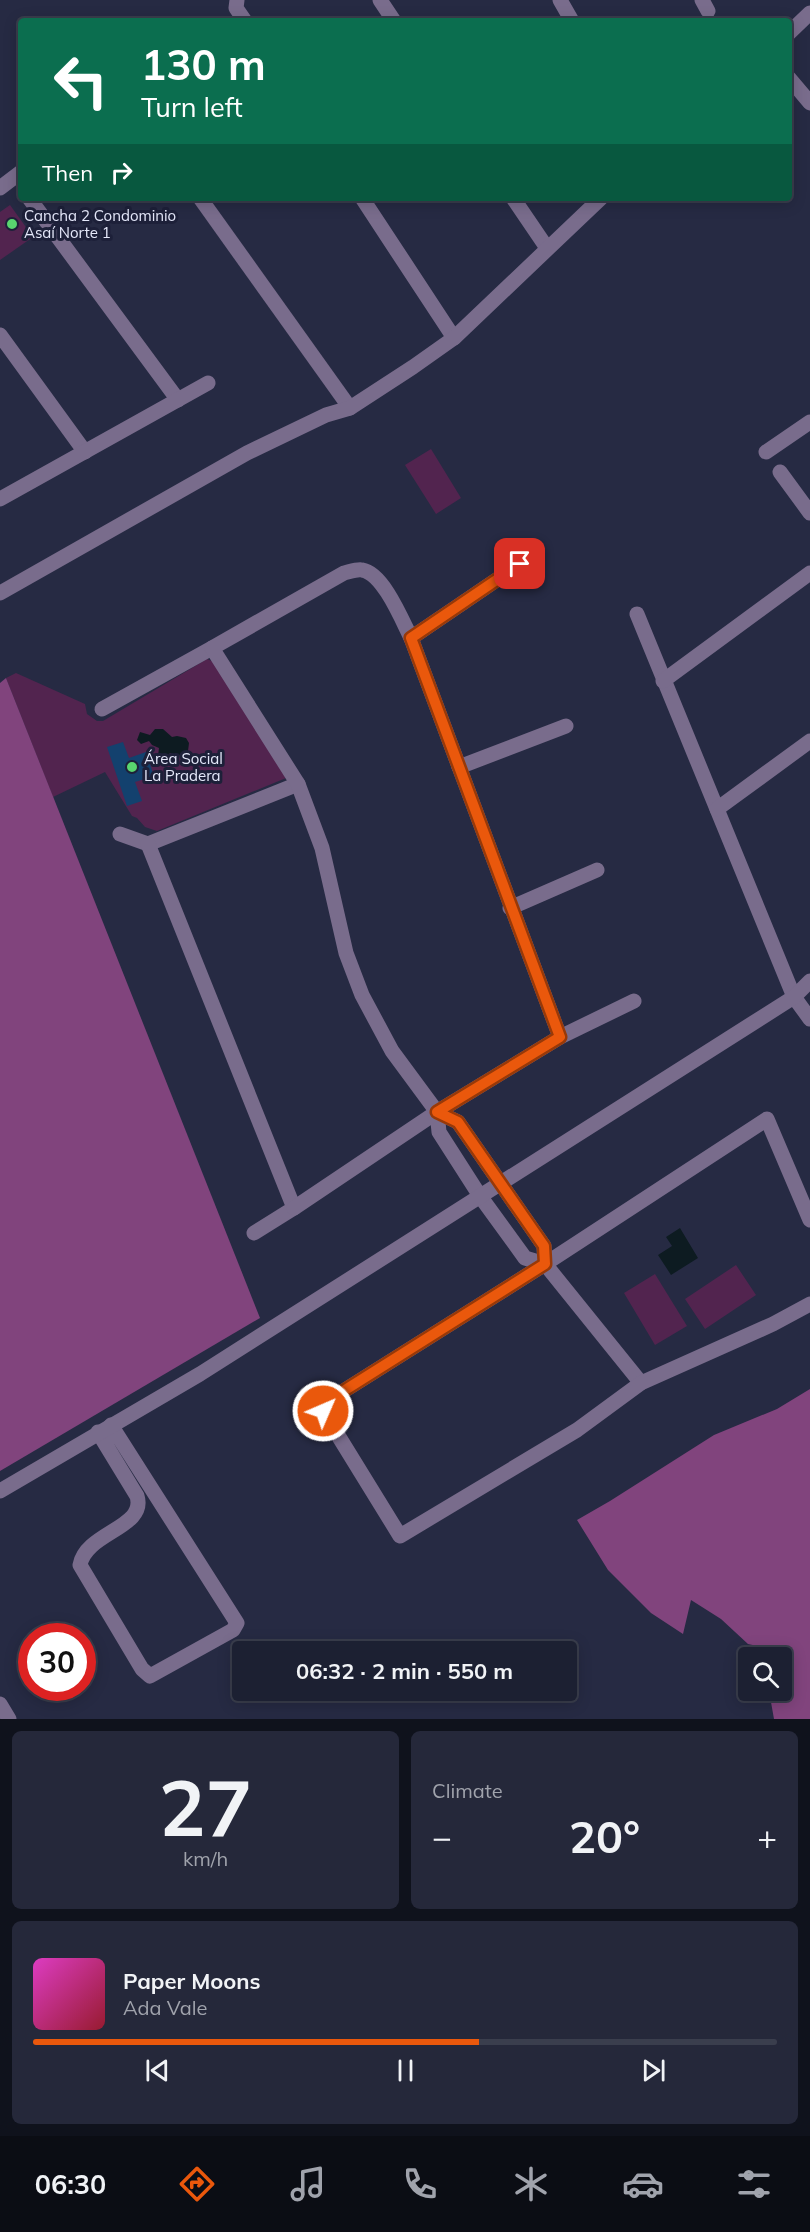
<!DOCTYPE html>
<html lang="en">
<head>
<meta charset="utf-8">
<style>
	body { margin:0; font-family:Mulish,sans-serif; background:#25283a; color:#f1f3f6; height:100vh; display:flex; flex-direction:column; font-size:22px; white-space:nowrap }
	* { box-sizing:border-box; margin:0 }
	p { font-size:20px; color:#a0a3ac }
	.icon { flex:none; width:33px; height:33px; fill:none; stroke:currentColor; stroke-width:2; stroke-linecap:round; stroke-linejoin:round }
	.map { position:relative; height:1719px; overflow:hidden }
	.details { display:flex; flex-direction:column; gap:12px; padding:12px; background:#0f121c; flex:1 }
	.details>* { flex:none }
	.top-card { position:absolute; left:18px; top:18px; width:774px; height:183px; border-radius:6px; box-shadow:0 3px 15px #0003,0 0 0 2px #3a3e4d; background:#0b6e4f; color:#fff; overflow:hidden }
	.controls { position:absolute; left:738px; top:1647px; display:grid; gap:12px }
	.controls a { display:grid; place-items:center; width:54px; height:54px; border-radius:6px; background:#1c2032; box-shadow:0 3px 15px #0003,0 0 0 2px #3a3e4d; font-size:30px }
	.speed { position:absolute; left:18px; top:1623px; display:flex; gap:12px; font-size:30px; font-weight:700; text-align:center }
	.speed>* { display:grid; place-content:center; width:78px; height:78px; border-radius:50%; background:#1c2032; box-shadow:0 3px 15px #0003,0 0 0 2px #3a3e4d; line-height:1 }
	.speed .limit { border:9px solid #d22; background:#fff; color:#111 }
	.pin { position:absolute; display:grid; place-items:center; width:51px; height:51px; color:#fff; margin:-26px; border-radius:12px; box-shadow:0 3px 9px #0006 }
	.me { position:absolute; width:66px; margin:-33px; rotate:45deg; stroke-linejoin:round; filter:drop-shadow(0 0 4px #0008) }
	.turn { display:flex; align-items:center; gap:21px; height:126px; padding:0 24px; font-size:27px }
	.turn .icon { width:78px; height:78px; stroke-width:2.5 }
	.turn b { display:block; font-size:42px; line-height:51px }
	.then { display:flex; align-items:center; height:57px; padding:0 24px; background:#0003; gap:12px; font-size:22px }
	.big { font-size:45px; font-weight:700; line-height:1.1 }
	.details .card { flex:1; display:flex; flex-direction:column; justify-content:center; gap:9px; min-width:0; padding:0 21px; border-radius:9px; background:#25283a }
	.details .dial { align-items:center; gap:0 }
	.dial b { font-size:78px; line-height:1 }
	.song { display:flex; align-items:center; gap:18px }
	.cover { width:72px; height:72px; border-radius:9px; background:linear-gradient(135deg,hsl(310 70% 55%),hsl(350 70% 35%)) }
	.played { height:6px; border-radius:3px; background:linear-gradient(90deg,#ea580c 60%,#3a3e4d 60%) }
	.keys { display:flex; justify-content:space-around; direction:ltr }
	.heat { display:flex; justify-content:space-between; align-items:center; font-size:33px; direction:ltr }
	.details .tiles { flex:1; display:grid; gap:12px; grid-template-columns:1fr 1fr }
	.card:last-child { grid-column:span 2 }
	.trip { position:absolute; left:232px; top:1641px; width:345px; height:60px; border-radius:6px; background:#1c2032; box-shadow:0 3px 15px #0003,0 0 0 2px #3a3e4d; font-weight:700; line-height:60px; text-align:center }
	.tabs { display:flex; height:96px; justify-content:space-around; align-items:center; background:#0b0d14; color:#a0a3ac }
	.tabs .icon { width:42px; height:42px }
	.tabs .on { color:#ea580c }
	.tabs b { font-size:27px; color:#f1f3f6 }
	.map>svg:first-child { display:block }
</style>
</head>
<body>
<div class="map">
<svg width="810" height="1719" viewBox="0 0 810 1719">
	<rect width="100%" height="100%" fill="#262a43"/>
	<!-- green -->
	<g fill="#52244f">
		<polygon points="10,205 33,237 0,260 0,212"/>
		<polygon points="431,449 461,498 436,514 405,465"/>
		<polygon points="207,659 219,664 286,778 157,831 145,827 137,818 132,816 105,772 53,797 6,678 16,673 85,704 87,714 97,721 103,721"/>
		<polygon points="736,1265 756,1295 705,1329 685,1299"/>
		<polygon points="655,1274 687,1326 655,1345 624,1293"/>
	</g>
	<!-- forest -->
	<g fill="#81447d">
		<polygon points="6,678 260,1318 0,1471 0,683"/>
		<polygon points="810,1389 810,1719 774,1719 769,1691 782,1690 782,1658 769,1657 766,1648 748,1644 721,1619 691,1600 683,1634 651,1613 608,1570 577,1520 610,1501 714,1435 777,1409"/>
	</g>
	<!-- water -->
	<g fill="#0d1b21">
		<polygon points="155,729 163,729 172,737 177,736 186,738 189,743 188,751 178,756 170,753 166,758 161,759 158,756 159,748 152,745 149,741 141,744 137,740 140,732 150,735"/>
		<polygon points="680,1228 698,1258 671,1275 658,1255 672,1246 666,1237"/>
	</g>
	<!-- building -->
	<polygon fill="#13416e" points="123,742 129,758 146,752 154,776 135,782 142,801 127,806 107,747"/>
	<g fill="none" stroke-linecap="round" stroke-linejoin="round">
		<!-- minor -->
		<g stroke="#796c8c" stroke-width="15">
			<polyline points="237,0 236,8 245,21"/>
			<polyline points="380,0 394,21"/>
			<polyline points="560,0 572,21"/>
			<polyline points="702,0 708,11"/>
			<polyline points="789,33 810,13"/>
			<polyline points="789,78 810,103"/>
			<polyline points="0,188 21,172"/>
			<polyline points="29,198 178,400"/>
			<polyline points="200,198 350,408"/>
			<polyline points="362,198 454,338"/>
			<polyline points="513,198 547,248"/>
			<polyline points="0,335 85,452"/>
			<polyline points="766,452 810,422"/>
			<polyline points="780,472 810,513"/>
			<polyline points="0,499 208,383"/>
			<polyline points="0,593 247,453 326,415 350,408 413,367 454,338 601,198"/>
			<polyline points="637,614 794,997 810,1019"/>
			<polyline points="411,638 520,564"/>
			<polyline points="663,681 810,573"/>
			<polyline points="102,709 212,648"/>
			<polyline points="459,767 566,726"/>
			<polyline points="717,809 810,741"/>
			<polyline points="120,834 148,844 298,784"/>
			<polyline points="148,844 294,1208 254,1233"/>
			<polyline points="510,908 597,870"/>
			<polyline points="437,1112 439,1132 480,1196 525,1258 545,1264 641,1383"/>
			<polyline points="294,1208 437,1112 560,1037"/>
			<polyline points="810,1220 767,1119 545,1264 326,1402 323,1411 400,1536 577,1430 641,1383 773,1324 810,1304"/>
			<path d="M545,1264L544,1246L458,1122L437,1112L392,1051L362,995L346,953L322,848L298,784L212,648L344,573C349,572 357,569 362,570C383,573 402,620 411,638L560,1037L634,1001"/>
			<path d="M98,1432L137,1496C147,1528 86,1532 80,1565L142,1669L150,1676L233,1630L237,1623L111,1425"/>
			<polyline points="0,1491 200,1374 794,997 810,981"/>
			<polyline points="0,1704 9,1719"/>
		</g>
	</g>
	<g fill="none" stroke-linecap="round" stroke-linejoin="round">
		<defs>
			<polyline id="route" points="323,1411 326,1402 545,1264 544,1246 458,1122 437,1112 560,1037 411,638 520,564"/>
		</defs>
		<!-- route casing -->
		<use href="#route" stroke="#983908" stroke-width="15"/>
		<!-- route -->
		<use href="#route" stroke="#ea580c" stroke-width="10"/>
	</g>
	<!-- markers -->
	<g fill="#59d56f" stroke="#1d2039" stroke-width="2">
		<circle cx="12" cy="224" r="6"/>
		<circle cx="132" cy="767" r="6"/>
	</g>
	<g text-anchor="middle" dominant-baseline="central" stroke-width="6" stroke-linejoin="round" paint-order="stroke">
		<!-- poi labels -->
		<g font-size="15" fill="#e5e8fa" stroke="#1d2039" text-anchor="start">
			<text x="24" y="215">Cancha 2 Condominio<tspan x="24" dy="17">Asaí Norte 1</tspan></text>
			<text x="144" y="758">Área Social<tspan x="144" dy="17">La Pradera</tspan></text>
		</g>
	</g>
</svg>
<div class="controls">
<a><svg class="icon" aria-label="search" viewBox="0 0 24 24"><circle cx="10" cy="10" r="6"/><path d="M15 15l6 6"/></svg></a>
</div>
<div class="speed"><div class="limit">30</div></div>
<div class="pin" style="left:520px;top:564px;background:#d93025"><svg class="icon" aria-label="arrive" viewBox="0 0 24 24"><path d="M6 21V4h12l-3 4 3 4H6"/></svg></div>
<svg class="me" style="left:323px;top:1411px" viewBox="-20 -20 40 40"><circle r="17" fill="#ea580c" stroke="#fff" stroke-width="3"/><path d="M0-11L8 9 0 5-8 9z" fill="#fff"/></svg>
<div class="trip">06:32 · 2 min · 550 m</div>
<div class="top-card">
<div class="turn"><svg class="icon" aria-label="left" viewBox="0 0 24 24"><path d="M17 20v-9H6M10 6l-5 5 5 5"/></svg><div><b>130 m</b>Turn left</div></div>
<div class="then">Then<svg class="icon" aria-label="right" viewBox="0 0 24 24"><path d="M7 20v-9h11M14 6l5 5-5 5"/></svg></div>
</div>
</div>
<section class="details">
<div class="tiles">
<div class="card dial"><b>27</b><p>km/h</p></div>
<div class="card"><p>Climate</p>
<div class="heat"><a>−</a><b class="big">20°</b><a>+</a></div>
</div>
<div class="card">
<div class="song"><i class="cover"></i><div><b>Paper Moons</b><p>Ada Vale</p></div></div>
<div class="played"></div>
<div class="keys"><svg class="icon" aria-label="previous" viewBox="0 0 24 24"><path d="M18 5L8 12l10 7zM5 5v14"/></svg><svg class="icon" aria-label="pause" viewBox="0 0 24 24"><path d="M8 5v14M16 5v14"/></svg><svg class="icon" aria-label="next" viewBox="0 0 24 24"><path d="M6 5l10 7-10 7zM19 5v14"/></svg></div>
</div>
</div>
</section>
<nav class="tabs">
<b>06:30</b>
<svg class="icon on" aria-label="directions" viewBox="0 0 24 24"><path d="M12 3l9 9-9 9-9-9zM9 14v-3h6M13 9l2 2-2 2"/></svg>
<svg class="icon" aria-label="music" viewBox="0 0 24 24"><path d="M9 18V5l10-2v13"/><circle cx="6" cy="18" r="3"/><circle cx="16" cy="16" r="3"/></svg>
<svg class="icon" aria-label="phone" viewBox="0 0 24 24"><path d="M5 4h4l2 5-3 2q2 4 5 5l2-3 5 2v4C11 20 4 13 5 4z"/></svg>
<svg class="icon" aria-label="climate" viewBox="0 0 24 24"><path d="M12 3v18M4 7l16 10M4 17L20 7"/></svg>
<svg class="icon" aria-label="car" viewBox="0 0 24 24"><path d="M5 17H2v-5l4-1 3-4h7l3 4 3 1v5h-3M9 17h6M6 11h13"/><circle cx="7" cy="17" r="2"/><circle cx="17" cy="17" r="2"/></svg>
<svg class="icon" aria-label="filters" viewBox="0 0 24 24"><path d="M4 7h16M4 17h16"/><circle cx="9" cy="7" r="2"/><circle cx="15" cy="17" r="2"/></svg>
</nav>
</body>
</html>
